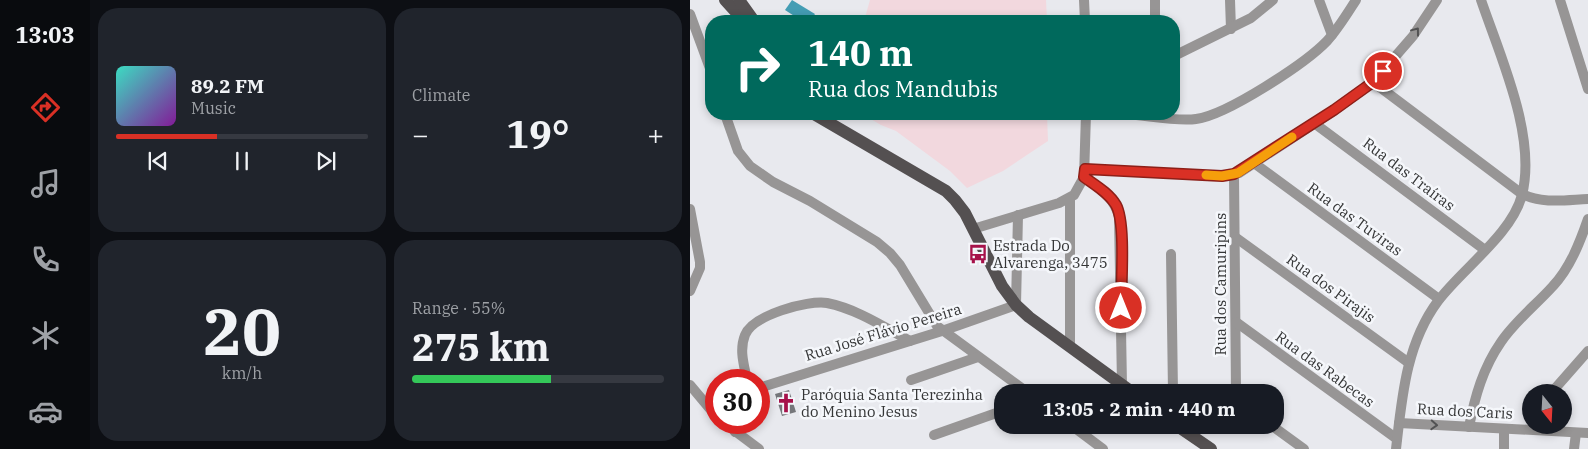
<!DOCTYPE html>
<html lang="en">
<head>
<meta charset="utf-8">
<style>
	body { margin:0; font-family:"IBM Plex Serif",serif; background:#20242c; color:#f1f3f6; height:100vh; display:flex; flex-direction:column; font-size:19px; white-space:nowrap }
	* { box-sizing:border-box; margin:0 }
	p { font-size:16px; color:#9ea1a6 }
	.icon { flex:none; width:28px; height:28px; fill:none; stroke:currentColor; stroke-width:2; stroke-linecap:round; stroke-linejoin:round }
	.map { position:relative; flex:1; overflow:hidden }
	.details { display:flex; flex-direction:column; gap:8px; padding:8px; background:#0d0f14; width:600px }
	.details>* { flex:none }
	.banner { position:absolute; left:15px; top:15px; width:475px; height:105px; border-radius:20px; box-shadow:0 2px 8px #0003; background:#00695c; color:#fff; overflow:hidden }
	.needle { width:32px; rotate:162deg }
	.buttons { position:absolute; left:832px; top:384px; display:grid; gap:10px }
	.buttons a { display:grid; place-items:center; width:50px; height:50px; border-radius:50%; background:#171b24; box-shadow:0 2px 8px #0003; font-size:25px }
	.speed { position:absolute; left:15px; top:369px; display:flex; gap:10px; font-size:25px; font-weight:700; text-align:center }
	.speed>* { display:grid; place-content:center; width:65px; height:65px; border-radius:50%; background:#171b24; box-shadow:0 2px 8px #0003; line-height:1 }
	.speed .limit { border:8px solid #d22; background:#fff; color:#111 }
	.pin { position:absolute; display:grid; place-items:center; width:42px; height:42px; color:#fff; margin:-21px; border:2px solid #fff; border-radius:50%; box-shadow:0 1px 5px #0007 }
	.me { position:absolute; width:55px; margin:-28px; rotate:0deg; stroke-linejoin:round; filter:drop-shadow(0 0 4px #0008) }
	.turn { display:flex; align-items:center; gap:18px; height:105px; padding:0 20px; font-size:22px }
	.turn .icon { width:65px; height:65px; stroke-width:2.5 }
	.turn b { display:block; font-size:35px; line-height:42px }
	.big { font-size:38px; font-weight:700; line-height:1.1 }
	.details .widget { flex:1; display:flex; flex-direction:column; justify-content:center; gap:8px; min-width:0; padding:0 18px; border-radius:20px; background:#20242c }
	.details .dial { align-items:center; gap:0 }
	.dial b { font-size:65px; line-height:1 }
	.song { display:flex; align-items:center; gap:15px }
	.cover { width:60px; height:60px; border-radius:8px; background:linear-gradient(135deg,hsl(170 70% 55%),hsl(290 70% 35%)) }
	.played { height:5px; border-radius:2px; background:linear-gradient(90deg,#d93025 40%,#363941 40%) }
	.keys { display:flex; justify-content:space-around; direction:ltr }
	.heat { display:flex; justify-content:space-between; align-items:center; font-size:28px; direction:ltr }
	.charge { height:8px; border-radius:4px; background:linear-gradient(90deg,#34c759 55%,#363941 0) }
	.details .tiles { flex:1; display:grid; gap:8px; grid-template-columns:repeat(2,1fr) }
	.trip { position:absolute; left:304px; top:384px; width:290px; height:50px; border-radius:20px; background:#171b24; box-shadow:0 2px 8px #0003; font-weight:700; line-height:50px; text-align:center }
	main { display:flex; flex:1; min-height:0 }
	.dock { display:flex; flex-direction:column; width:90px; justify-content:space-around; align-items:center; background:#090b0e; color:#9ea1a6 }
	.dock .icon { width:35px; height:35px }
	.dock .current { color:#d93025 }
	.dock b { font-size:22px; color:#f1f3f6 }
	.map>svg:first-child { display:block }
</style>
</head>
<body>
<main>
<nav class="dock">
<b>13:03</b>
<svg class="icon current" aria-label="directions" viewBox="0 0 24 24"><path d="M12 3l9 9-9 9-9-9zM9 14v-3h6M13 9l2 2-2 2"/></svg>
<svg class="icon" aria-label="music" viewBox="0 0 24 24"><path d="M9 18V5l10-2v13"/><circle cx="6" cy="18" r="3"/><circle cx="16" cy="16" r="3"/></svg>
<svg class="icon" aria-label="phone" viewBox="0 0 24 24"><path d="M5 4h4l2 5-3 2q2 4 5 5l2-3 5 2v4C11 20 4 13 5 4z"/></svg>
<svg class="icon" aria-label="climate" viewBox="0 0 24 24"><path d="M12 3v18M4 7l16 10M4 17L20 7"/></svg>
<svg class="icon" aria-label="car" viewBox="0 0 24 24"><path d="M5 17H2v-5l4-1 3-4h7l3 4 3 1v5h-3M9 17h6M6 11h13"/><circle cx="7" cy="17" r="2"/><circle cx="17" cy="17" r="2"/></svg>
</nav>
<section class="details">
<div class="tiles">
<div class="widget">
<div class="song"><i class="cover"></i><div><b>89.2 FM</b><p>Music</p></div></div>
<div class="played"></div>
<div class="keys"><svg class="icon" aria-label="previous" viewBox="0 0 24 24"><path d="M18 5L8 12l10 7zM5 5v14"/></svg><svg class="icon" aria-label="pause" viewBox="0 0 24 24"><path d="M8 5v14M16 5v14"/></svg><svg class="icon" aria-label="next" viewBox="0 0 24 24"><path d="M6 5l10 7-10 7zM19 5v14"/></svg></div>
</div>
<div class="widget"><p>Climate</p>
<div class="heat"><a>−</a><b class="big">19°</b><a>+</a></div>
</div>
<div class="widget dial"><b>20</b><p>km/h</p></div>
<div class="widget"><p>Range · 55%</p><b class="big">275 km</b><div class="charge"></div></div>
</div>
</section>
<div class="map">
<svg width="898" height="449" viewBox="0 0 898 449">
	<rect width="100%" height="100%" fill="#e8e9ee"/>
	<!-- industrial -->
	<g fill="#f2d8de">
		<polygon points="180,0 356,0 357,21 174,21"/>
		<polygon points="172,114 357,114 358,141 313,171 277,188 260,171 206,131 191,125"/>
	</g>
	<!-- water -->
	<polygon fill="#449db4" points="102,0 125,14 120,21 112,21 95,10"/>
	<!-- building -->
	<polygon fill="#75767a" points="99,390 106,412 92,416 85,394"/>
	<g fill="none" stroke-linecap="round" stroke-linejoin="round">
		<!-- minor -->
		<g stroke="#979595" stroke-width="10">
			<polyline points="394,0 395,21"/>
			<polyline points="465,0 465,21"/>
			<polyline points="540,0 541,29"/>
			<polyline points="629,0 642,35"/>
			<polyline points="870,0 898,89"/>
			<polyline points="0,14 21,71"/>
			<polyline points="484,56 561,18 583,0"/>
			<path d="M683,82L832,194C853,204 875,200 898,199"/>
			<polyline points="35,114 48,151 60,166 83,182 120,201 187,242 200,253 210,265 247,326 337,392"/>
			<path d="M434,114C455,115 487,122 506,119C537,115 616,63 637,41C648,29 657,14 666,0"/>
			<polyline points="624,123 795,250"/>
			<polyline points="564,163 749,299"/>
			<polyline points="395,169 532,176 549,173 645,110 683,82 723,36 747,0"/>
			<polyline points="544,174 546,392"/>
			<path d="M394,177C409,188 425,198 429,217L432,385"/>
			<polyline points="0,209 10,262 10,268 0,291"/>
			<polyline points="283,229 369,203 384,195 394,177 396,114"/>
			<polyline points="545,237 719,363"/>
			<polyline points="481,254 483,392"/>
			<polyline points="546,322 707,439"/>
			<polyline points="380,347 380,199"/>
			<path d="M57,380C54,365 49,350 55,335C63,315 117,300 137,303C167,309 194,327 220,341"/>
			<polyline points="221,380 288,357"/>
			<polyline points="0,385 26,416"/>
			<polyline points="69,388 252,331 326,305 328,215"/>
			<polyline points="862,392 898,351"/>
			<polyline points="33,422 69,449"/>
			<polyline points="709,423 898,433"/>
			<polyline points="381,425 413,449"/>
			<polyline points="581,425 614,449"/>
			<path d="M779,427C785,396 793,368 811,342C825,321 846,305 863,286C880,268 890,242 898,219"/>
			<polyline points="45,432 49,422"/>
			<polyline points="244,435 312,411"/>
			<path d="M706,449C712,397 716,344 748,301C772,269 822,234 832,195C847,136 810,56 791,0"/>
			<polyline points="814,449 814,429"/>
			<polyline points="884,449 886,433"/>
		</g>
		<!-- major -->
		<g stroke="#545051" stroke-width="12">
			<polyline points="35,0 54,21"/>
			<polyline points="49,0 64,21"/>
			<polyline points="124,114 256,191 265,200 275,213 312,286 326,305 339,317 442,392"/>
			<polyline points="486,425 521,449"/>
		</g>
	</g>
	<!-- one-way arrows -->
	<defs><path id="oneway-chevron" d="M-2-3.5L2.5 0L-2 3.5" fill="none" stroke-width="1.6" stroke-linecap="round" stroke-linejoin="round" transform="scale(1.25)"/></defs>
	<g stroke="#525253">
		<use href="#oneway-chevron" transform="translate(726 31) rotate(-53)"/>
		<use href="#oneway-chevron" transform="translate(744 425) rotate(3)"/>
	</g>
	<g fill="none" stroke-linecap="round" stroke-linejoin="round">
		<defs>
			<path id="route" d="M431,308C431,285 436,223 426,205C419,193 405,185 394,177L395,169L532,176L544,174L644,110L683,82L693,71"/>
		</defs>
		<!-- route casing -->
		<use href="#route" stroke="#8d1f18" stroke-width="12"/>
		<!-- route -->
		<use href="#route" stroke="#d93025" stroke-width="9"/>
		<!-- slow -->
		<polyline stroke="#f59e0b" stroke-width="9" points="516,175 532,176 548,173 602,137"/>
	</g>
	<!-- icons -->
	<defs>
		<symbol id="bus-bare" viewBox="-9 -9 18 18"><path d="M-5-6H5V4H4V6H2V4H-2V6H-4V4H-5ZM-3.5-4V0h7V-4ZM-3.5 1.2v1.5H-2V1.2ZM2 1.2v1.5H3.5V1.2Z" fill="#a6124a" stroke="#f5f7fb" stroke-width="2.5" paint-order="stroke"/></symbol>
		<symbol id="church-bare" viewBox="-9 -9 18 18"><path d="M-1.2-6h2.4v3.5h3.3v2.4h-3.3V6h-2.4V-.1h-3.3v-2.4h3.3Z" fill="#a6124a" stroke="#f5f7fb" stroke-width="2.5" paint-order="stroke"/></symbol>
	</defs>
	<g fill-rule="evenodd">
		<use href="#bus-bare" x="274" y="240" width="28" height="28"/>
		<use href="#church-bare" x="82" y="389" width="28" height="28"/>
	</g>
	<g text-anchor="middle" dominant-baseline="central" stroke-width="5" stroke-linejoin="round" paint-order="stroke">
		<!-- street labels -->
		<g font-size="15" fill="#353637" stroke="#f5f7fb">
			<text transform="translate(719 174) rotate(37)">Rua das Traíras</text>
			<text transform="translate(665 219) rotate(36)">Rua das Tuviras</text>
			<text transform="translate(530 284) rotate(-90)">Rua dos Camuripins</text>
			<text transform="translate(641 288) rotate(36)">Rua dos Pirajis</text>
			<text transform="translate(193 332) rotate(-17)">Rua José Flávio Pereira</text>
			<text transform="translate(635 369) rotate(36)">Rua das Rabecas</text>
			<text transform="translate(775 411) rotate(3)">Rua dos Caris</text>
		</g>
		<!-- poi labels -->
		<g font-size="15" fill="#353637" stroke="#f5f7fb" text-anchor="start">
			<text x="303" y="245">Estrada Do<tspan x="303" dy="17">Alvarenga, 3475</tspan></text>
			<text x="111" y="394">Paróquia Santa Terezinha<tspan x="111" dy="17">do Menino Jesus</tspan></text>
		</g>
	</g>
</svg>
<div class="buttons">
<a><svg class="needle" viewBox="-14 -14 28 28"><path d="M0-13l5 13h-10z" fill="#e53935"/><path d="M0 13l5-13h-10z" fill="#9ea1a6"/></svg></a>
</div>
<div class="speed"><div class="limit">30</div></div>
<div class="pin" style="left:693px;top:71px;background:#d93025"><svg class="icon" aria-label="arrive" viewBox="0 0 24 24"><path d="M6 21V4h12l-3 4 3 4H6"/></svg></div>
<svg class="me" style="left:431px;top:308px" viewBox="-20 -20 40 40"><circle r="17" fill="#d93025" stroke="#fff" stroke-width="3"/><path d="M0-11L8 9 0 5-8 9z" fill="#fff"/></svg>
<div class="trip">13:05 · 2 min · 440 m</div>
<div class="banner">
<div class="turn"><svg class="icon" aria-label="right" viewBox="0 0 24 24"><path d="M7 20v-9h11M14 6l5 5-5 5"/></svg><div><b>140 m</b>Rua dos Mandubis</div></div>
</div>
</div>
</main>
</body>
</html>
